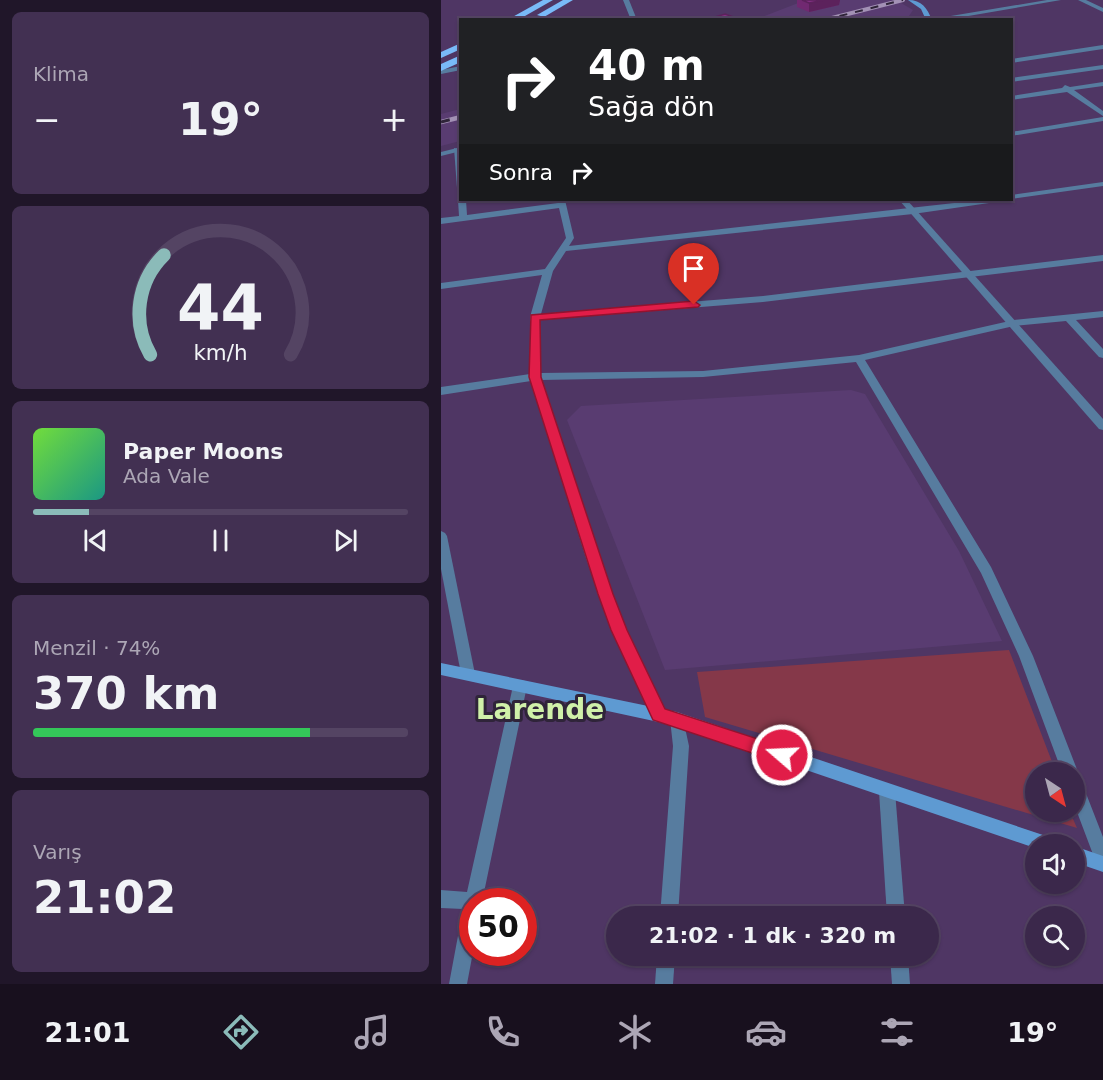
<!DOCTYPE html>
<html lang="tr">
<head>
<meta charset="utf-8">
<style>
	body { margin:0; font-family:"DejaVu Sans",sans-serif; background:#423052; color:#f1f3f6; height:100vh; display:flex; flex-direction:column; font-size:22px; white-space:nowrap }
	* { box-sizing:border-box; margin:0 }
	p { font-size:20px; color:#aca6b5 }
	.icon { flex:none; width:33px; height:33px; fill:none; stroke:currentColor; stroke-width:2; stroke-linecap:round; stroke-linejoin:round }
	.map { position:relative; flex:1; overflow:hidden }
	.side { display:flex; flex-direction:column; gap:12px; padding:12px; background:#201629; width:441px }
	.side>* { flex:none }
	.banner { position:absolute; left:18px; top:18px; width:554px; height:183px; border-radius:0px; box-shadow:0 2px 4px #0004,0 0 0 2px #544463; background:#202124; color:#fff; overflow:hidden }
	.needle { width:39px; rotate:144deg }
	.tools { position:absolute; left:584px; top:762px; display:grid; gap:12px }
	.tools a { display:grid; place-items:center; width:60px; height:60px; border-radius:50%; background:#3b284b; box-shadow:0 2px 4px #0004,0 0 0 2px #544463; font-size:30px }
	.speed { position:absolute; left:18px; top:888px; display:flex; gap:12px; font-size:30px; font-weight:700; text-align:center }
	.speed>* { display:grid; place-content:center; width:78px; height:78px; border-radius:50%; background:#3b284b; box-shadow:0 2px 4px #0004,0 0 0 2px #544463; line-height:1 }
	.speed .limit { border:9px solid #d22; background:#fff; color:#111 }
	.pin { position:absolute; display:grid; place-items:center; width:51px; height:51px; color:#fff; margin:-62px -26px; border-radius:50% 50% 50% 0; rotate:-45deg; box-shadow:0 0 6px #0007 }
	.pin .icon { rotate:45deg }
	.me { position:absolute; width:66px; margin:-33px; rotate:289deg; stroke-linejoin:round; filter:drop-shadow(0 0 4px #0008) }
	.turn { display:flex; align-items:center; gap:21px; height:126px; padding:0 30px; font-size:27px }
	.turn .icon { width:78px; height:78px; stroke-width:2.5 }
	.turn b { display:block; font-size:42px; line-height:51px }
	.then { display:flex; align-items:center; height:57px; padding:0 30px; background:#0003; gap:12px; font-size:22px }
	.big { font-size:45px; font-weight:700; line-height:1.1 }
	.side .card { flex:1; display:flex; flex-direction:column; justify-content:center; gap:9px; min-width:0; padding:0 21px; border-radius:9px; background:#423052 }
	.side .dial { align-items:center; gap:0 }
	.dial svg { height:156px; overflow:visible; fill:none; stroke:#544463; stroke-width:7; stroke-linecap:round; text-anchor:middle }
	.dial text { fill:#f1f3f6; stroke:none }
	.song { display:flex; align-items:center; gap:18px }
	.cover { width:72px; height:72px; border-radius:9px; background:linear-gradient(135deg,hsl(100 70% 55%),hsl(170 70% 35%)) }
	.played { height:6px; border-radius:3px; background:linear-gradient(90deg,#8bbbb9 15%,#544463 15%) }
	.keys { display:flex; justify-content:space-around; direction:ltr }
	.heat { display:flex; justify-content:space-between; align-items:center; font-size:33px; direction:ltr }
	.charge { height:9px; border-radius:4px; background:linear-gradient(90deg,#34c759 74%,#544463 0) }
	.trip { position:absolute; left:165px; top:906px; width:333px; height:60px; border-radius:30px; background:#3b284b; box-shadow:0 2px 4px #0004,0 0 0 2px #544463; font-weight:700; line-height:60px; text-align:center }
	.menu { display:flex; height:96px; justify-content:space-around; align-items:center; background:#18101e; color:#aca6b5 }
	.menu .icon { width:42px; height:42px }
	.menu .on { color:#8bbbb9 }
	.menu b { font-size:27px; color:#f1f3f6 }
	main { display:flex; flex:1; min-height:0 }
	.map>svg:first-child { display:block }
</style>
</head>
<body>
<main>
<section class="side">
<div class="card"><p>Klima</p>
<div class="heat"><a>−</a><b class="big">19°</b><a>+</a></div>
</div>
<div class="card dial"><svg viewBox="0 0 100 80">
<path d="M14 69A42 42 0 1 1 86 69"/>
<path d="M14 69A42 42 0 0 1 21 18" stroke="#8bbbb9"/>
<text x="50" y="56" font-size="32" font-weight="700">44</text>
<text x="50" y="72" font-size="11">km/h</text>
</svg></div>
<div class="card">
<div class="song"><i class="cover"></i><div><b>Paper Moons</b><p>Ada Vale</p></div></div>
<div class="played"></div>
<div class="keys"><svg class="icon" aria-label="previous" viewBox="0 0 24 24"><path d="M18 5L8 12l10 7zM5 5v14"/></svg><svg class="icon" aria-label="pause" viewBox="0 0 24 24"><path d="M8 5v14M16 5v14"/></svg><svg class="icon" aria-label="next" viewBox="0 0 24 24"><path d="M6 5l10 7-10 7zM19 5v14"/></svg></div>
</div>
<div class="card"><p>Menzil · 74%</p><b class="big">370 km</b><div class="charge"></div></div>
<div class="card"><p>Varış</p><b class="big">21:02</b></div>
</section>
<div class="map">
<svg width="662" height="984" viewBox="0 0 662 984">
	<rect width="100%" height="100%" fill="#4f3664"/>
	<!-- built -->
	<g fill="#593c71">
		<polygon points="365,0 455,0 472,10 468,16 456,19 313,20"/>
		<polygon points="19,109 19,141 0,146 0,114"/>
		<polygon points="410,390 424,394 518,551 561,641 224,670 126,420 140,406"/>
	</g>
	<!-- green -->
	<polygon fill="#853849" points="568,650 615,772 594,772 594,812 629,812 636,828 264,717 256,672"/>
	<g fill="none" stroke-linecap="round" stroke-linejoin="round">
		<!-- minor -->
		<g fill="#577c9f" fill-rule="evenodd">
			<polygon points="182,0 188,0 196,20 190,20"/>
			<polygon points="637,0 645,0 662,8 662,12"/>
			<polygon points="662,45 662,49 570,63 570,59"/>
			<polygon points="662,65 662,69 570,82 570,78"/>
			<polygon points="20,66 20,70 0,74 0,70"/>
			<polygon points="662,82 662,86 633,90 662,111 662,116 626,92 570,100 570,96 621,88 624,85 629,87"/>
			<polygon points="662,117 662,121 570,136 570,132"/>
			<polygon points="13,148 20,150 20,190 16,188"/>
			<polygon points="662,182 662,186 570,199 570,195"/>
			<polygon points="20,198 20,200 25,200 26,215 117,203 116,200 124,200 133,238 128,246 540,200 559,200 555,202 472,214 125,251 112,271 100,314 322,296 662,255 662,261 322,302 99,320 99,373 262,371 418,355 573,320 662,311 662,317 635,320 662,349 662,358 658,357 625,321 573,326 424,360 550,567 592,656 637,772 635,776 639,778 662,837 662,867 656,865 633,804 633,772 621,772 578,656 540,573 415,362 262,377 100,380 157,558 185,630 225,715 223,720 218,722 213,720 171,630 145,558 90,381 0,395 0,387 89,374 89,317 101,275 0,289 0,283 104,269 125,238 118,208 0,224 0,218 18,216 17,200"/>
			<polygon points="0,531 4,533 6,536 34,674 32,678 27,680 22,678 20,674 0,569"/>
			<polygon points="79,680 84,681 86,686 41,902 32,902 32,952 26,984 8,984 22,909 0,908 0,890 26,892 72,686 74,681"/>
			<polygon points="236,712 241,714 248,746 237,916 219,916 232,746 229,719 231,714"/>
			<polygon points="446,783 452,786 454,791 464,916 446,916 438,791 440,786"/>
			<polygon points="216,956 234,956 232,984 214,984"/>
			<polygon points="449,956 467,956 469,984 451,984"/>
		</g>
		<!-- tertiary -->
		<g fill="#577c9f" fill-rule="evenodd">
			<polygon points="606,0 620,0 504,20 486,20"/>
			<polygon points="20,147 20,151 0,156 0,152"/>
			<polygon points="458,200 466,200 662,419 662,430 658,429"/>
		</g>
		<!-- secondary -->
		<g fill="#5e9ad2" fill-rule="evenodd">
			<path d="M467,0C481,0 486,8 491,20H485L480,9Z"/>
			<polygon points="0,663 236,712 605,836 611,838 613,844 594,844 594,848 236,726 0,675"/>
			<polygon points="633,846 662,856 662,872 633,862"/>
		</g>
		<!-- trunk -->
		<g fill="#79baf8" fill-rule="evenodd">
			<polygon points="102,0 112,0 77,20 66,20"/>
			<polygon points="122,0 132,0 103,17 96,15"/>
			<polygon points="20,43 20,49 0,58 0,52"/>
			<polygon points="20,55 20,62 0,71 0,64"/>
		</g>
		<defs>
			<g id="rail-far1">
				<polyline points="383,20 462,0"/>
				<polyline points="17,118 20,117"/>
			</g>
			<polyline id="rail" points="0,122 20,117"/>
		</defs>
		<!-- rail-far1 casing -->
		<use href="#rail-far1" stroke="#a391b5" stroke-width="4"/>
		<!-- rail casing -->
		<use href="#rail" stroke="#a391b5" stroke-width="4.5"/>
		<!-- rail-far1 -->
		<use href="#rail-far1" stroke="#2f2439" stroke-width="2" stroke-dasharray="8" stroke-linecap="butt"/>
		<!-- rail -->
		<use href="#rail" stroke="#2f2439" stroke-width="3" stroke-dasharray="9" stroke-linecap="butt"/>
	</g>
	<!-- wall -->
	<polygon fill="#712971" points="356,0 399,0 398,5 368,12 356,7"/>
	<!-- shaded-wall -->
	<polygon fill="#5c225c" points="383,0 399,0 398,5 368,12 368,3"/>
	<!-- building -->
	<g fill="#833083" stroke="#5c225c" stroke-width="1.5">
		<polygon points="361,0 383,0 368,3"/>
		<polygon points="284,14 295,18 289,20 264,20"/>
	</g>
	<!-- route -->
	<polygon fill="#e11d48" stroke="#92132f" stroke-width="1.5" points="253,301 259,305 257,307 99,320 100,377 172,594 186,630 224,709 348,749 350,755 348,761 341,763 212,720 170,630 157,594 88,377 90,315"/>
	<g text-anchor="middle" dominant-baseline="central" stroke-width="6" stroke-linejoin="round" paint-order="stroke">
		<!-- near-district labels -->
		<g font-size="28" font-weight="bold" fill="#d0f1a9" stroke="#2f2439">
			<text x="99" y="709">Larende</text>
		</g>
	</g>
</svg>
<div class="tools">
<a><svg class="needle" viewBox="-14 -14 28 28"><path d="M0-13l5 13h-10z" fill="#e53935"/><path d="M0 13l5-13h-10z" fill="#aca6b5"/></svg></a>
<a><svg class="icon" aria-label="sound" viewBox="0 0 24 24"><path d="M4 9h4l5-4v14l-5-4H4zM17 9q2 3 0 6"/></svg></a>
<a><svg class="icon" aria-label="search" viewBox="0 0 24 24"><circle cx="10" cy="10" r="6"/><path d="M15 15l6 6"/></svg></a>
</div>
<div class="speed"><div class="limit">50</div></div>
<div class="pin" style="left:253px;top:305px;background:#d93025"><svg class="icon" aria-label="arrive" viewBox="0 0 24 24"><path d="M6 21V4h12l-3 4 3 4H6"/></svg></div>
<svg class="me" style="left:341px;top:755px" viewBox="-20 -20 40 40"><circle r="17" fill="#e11d48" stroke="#fff" stroke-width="3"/><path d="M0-11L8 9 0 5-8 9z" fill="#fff"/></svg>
<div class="trip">21:02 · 1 dk · 320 m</div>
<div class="banner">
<div class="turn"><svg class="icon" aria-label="right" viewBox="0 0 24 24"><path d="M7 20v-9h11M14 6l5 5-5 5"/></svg><div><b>40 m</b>Sağa dön</div></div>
<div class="then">Sonra<svg class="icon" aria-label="right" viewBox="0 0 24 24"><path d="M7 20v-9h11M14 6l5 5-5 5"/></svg></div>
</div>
</div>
</main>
<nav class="menu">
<b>21:01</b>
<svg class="icon on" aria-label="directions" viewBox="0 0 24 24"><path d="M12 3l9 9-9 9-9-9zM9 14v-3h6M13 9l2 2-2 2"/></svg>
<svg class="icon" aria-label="music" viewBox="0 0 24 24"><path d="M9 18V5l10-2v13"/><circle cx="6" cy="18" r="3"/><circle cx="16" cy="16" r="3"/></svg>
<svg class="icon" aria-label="phone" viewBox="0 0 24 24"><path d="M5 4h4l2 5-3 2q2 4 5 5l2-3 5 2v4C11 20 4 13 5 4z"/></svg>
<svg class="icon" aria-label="climate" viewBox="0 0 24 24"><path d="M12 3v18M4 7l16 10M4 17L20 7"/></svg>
<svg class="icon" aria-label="car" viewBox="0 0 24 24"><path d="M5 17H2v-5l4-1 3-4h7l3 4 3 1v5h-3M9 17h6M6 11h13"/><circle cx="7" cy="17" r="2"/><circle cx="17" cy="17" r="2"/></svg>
<svg class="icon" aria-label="filters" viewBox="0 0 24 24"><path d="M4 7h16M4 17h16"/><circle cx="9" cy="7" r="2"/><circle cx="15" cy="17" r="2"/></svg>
<b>19°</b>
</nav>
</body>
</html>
